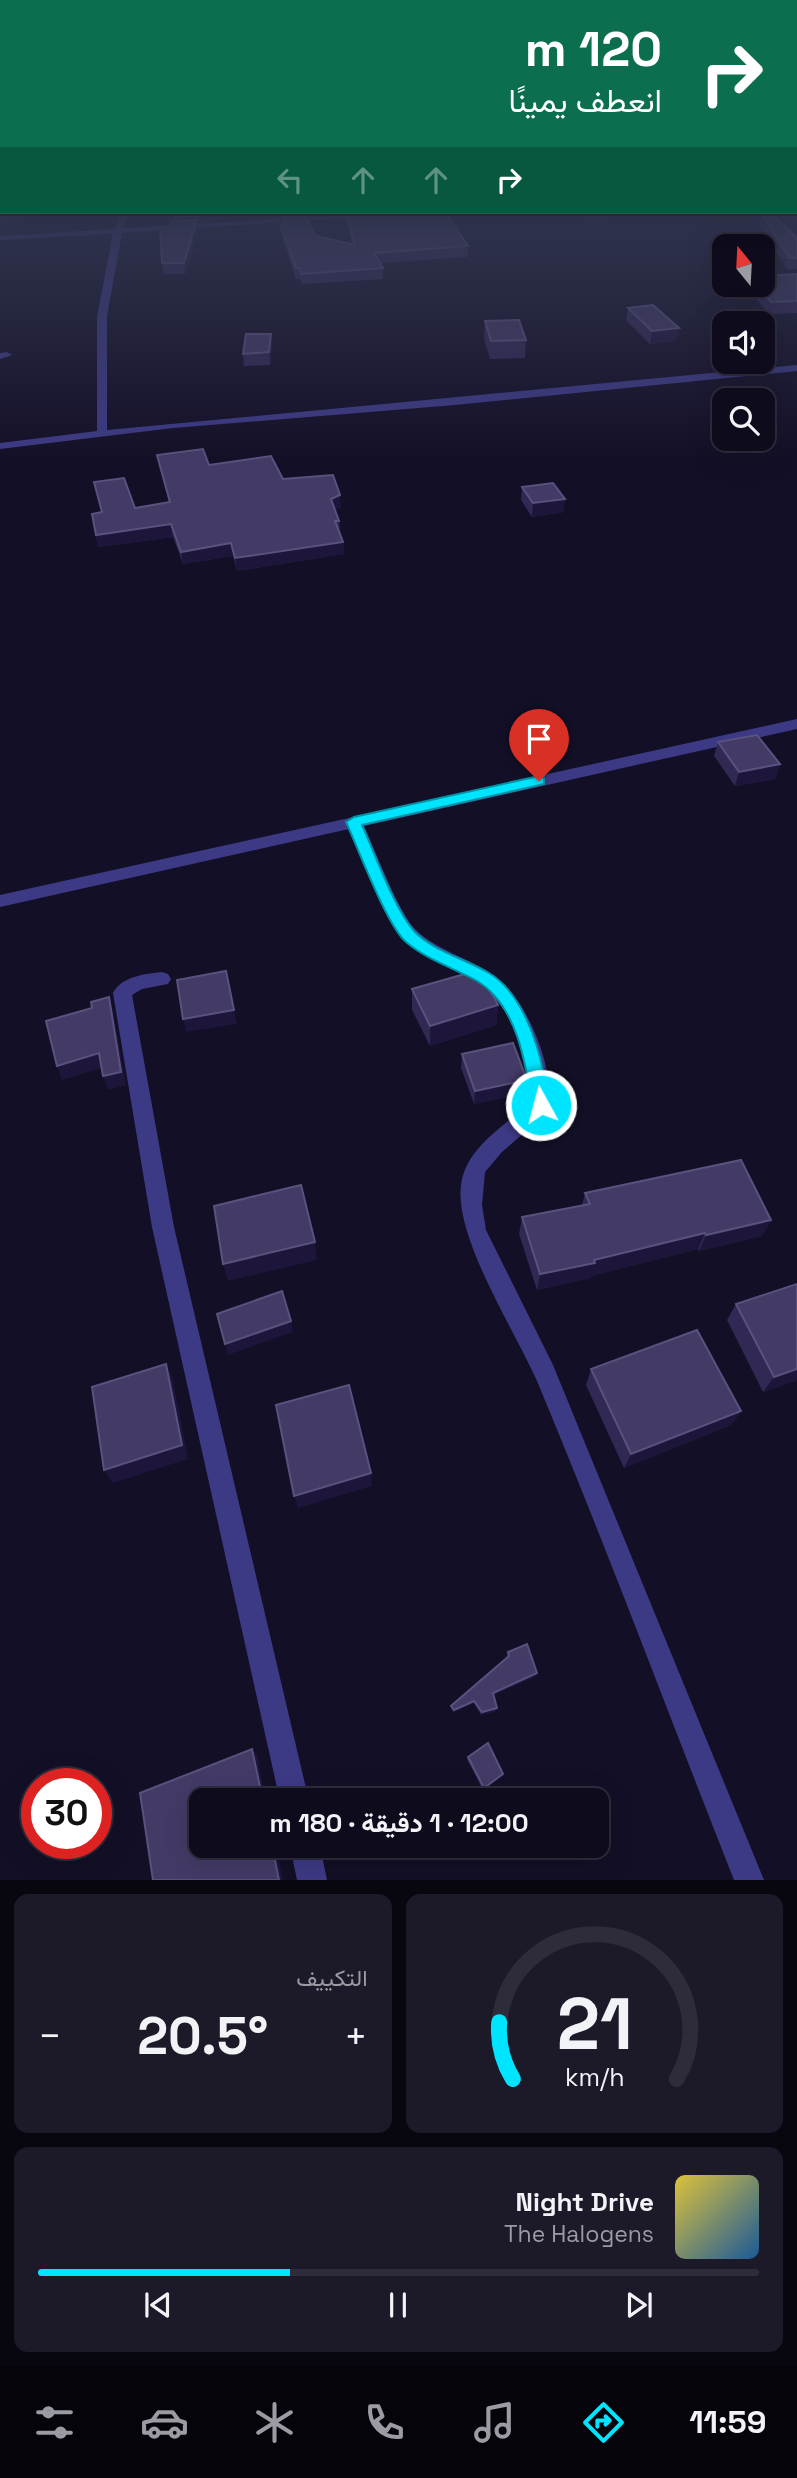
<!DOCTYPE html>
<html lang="ar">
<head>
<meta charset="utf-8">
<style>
	body { margin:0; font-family:"Space Grotesk",Vazirmatn,sans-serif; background:#1c1929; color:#f1f3f6; direction:rtl; height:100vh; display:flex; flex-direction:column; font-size:26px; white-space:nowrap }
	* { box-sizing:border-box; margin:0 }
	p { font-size:23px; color:#9b9ba3 }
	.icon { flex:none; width:38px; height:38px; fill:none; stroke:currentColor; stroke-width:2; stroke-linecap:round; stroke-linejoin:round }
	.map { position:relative; height:1880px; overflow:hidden; direction:ltr }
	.panel { display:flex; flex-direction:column; gap:14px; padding:14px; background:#08060f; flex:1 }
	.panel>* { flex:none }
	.banner { position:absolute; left:0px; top:0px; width:798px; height:214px; box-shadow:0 7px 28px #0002,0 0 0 2px #2e2b3b; direction:rtl; background:#0b6e4f; color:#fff; overflow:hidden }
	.needle { width:46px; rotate:342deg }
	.fabs { position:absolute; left:712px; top:234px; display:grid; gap:14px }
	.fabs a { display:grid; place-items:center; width:63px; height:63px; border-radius:14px; background:#0e0b1c; box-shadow:0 7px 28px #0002,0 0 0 2px #2e2b3b; font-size:35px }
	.speed { position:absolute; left:21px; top:1768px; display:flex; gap:14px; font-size:35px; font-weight:700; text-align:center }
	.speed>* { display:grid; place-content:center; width:91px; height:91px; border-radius:50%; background:#0e0b1c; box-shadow:0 7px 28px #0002,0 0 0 2px #2e2b3b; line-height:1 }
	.speed .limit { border:10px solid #d22; background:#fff; color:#111 }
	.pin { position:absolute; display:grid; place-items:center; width:60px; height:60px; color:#fff; margin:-72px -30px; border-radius:50% 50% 50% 0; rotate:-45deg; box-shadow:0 0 7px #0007 }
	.pin .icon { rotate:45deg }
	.me { position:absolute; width:77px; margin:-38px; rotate:353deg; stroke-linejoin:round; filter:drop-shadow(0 0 5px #0008) }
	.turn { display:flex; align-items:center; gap:24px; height:147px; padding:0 21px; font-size:32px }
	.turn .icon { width:91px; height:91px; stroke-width:2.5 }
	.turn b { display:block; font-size:49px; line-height:60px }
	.lanes { display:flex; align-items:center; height:66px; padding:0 21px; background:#0003; justify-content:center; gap:35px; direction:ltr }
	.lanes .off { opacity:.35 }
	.big { font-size:52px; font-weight:700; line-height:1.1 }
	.panel .tile { flex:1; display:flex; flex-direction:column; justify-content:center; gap:10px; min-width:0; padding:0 24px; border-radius:14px; background:#1c1929 }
	.panel .dial { align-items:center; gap:0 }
	.dial svg { height:182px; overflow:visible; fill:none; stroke:#2e2b3b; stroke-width:7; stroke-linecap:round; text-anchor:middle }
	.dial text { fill:#f1f3f6; stroke:none }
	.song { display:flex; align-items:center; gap:21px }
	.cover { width:84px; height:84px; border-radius:10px; background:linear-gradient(135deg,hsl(50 70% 55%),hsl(210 70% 35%)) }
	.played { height:7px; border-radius:4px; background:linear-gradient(90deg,#00e5ff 35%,#2e2b3b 35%) }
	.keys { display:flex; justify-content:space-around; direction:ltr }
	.heat { display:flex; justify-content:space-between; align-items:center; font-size:38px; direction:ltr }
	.panel .tiles { flex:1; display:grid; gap:14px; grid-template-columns:1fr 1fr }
	.tile:last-child { grid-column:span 2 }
	.trip { position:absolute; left:189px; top:1788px; width:420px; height:70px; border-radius:14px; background:#0e0b1c; box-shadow:0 7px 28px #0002,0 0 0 2px #2e2b3b; font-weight:700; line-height:70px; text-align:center; direction:rtl }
	.tab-bar { display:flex; height:112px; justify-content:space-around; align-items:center; background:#06040b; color:#9b9ba3 }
	.tab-bar .icon { width:49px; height:49px }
	.tab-bar .active { color:#00e5ff }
	.tab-bar b { font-size:32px; color:#f1f3f6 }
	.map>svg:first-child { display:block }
</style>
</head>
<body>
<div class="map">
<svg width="797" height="1880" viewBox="0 0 797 1880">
	<rect width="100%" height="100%" fill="#130f26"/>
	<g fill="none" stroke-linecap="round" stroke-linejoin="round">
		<!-- minor -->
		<g fill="#3d3a85" fill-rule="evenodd">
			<polygon points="121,212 129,212 123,228 369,214 373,216 122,233 107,316 107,430 797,365 797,371 455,405 173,428 0,449 0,443 97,431 97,316 113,234 0,240 0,236 115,229"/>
			<polygon points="0,353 7,352 12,355 0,359"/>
			<path d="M797,719V729L364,826C375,850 399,914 416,930C438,951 467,957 490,973C529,1000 550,1060 551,1105L531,1127L502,1152L485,1172L482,1205L486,1230L553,1365L764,1880H734C668,1713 606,1546 537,1381C515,1331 454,1237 461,1185C466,1147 505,1126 531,1102C530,1060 512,1002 473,980C450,967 423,959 404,939C385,921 361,856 349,829L0,907V895Z"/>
			<path d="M162,972L168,974L171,979L168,984L142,989L132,995L174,1227L309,1801H280L152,1227L113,993C122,976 145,974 162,972Z"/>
			<polygon points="290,1846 320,1846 327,1880 297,1880"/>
		</g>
	</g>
	<!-- wall -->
	<g fill="#312854" fill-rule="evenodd">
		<polygon points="201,212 200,221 197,221 198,231 185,274 164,274 162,263 170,227 176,221 175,217"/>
		<path d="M278,212H445L468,246V257L380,263L383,268V279L302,284L300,279H296L281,235L280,224H282V216H278ZM346,213V221L352,244L316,236L305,215Z"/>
		<polygon points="579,212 617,212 616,217 586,220"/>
		<polygon points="762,213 797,238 797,269 787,269 759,224"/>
		<polygon points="797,274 797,313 769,314 748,289 749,285 763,285"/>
		<polygon points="628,308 679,328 676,341 650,344 626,320"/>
		<polygon points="485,321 526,340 525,358 490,359 484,339"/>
		<polygon points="271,334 272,346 270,365 244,366 243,354"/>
		<polygon points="157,455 283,479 341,507 335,510 339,521 340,532 343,542 344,554 237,571 233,556 183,564 173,537 98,547 96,535 135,508 169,503"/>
		<polygon points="522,487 565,499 563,512 532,517 521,500"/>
		<polygon points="718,742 780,764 775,779 735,786 714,756"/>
		<polygon points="412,989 498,1005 496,1025 430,1046 412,1010"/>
		<polygon points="462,1054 527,1080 525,1093 474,1104 461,1068"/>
		<polygon points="585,1193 771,1220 762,1236 699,1251 698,1249 591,1276 590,1278 537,1290 519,1234 522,1217 582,1205"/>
		<polygon points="797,1284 797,1380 763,1392 727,1320 736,1304"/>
		<polygon points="591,1369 741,1411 731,1425 624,1468 586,1385"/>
		<polygon points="508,1652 537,1673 536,1676 493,1695 496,1711 481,1715 474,1703 453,1712 451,1708 451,1706 508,1658 507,1655"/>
		<polygon points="468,1757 503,1774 483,1790 467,1759"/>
	</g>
	<!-- shaded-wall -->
	<g fill="#1d163a">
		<polygon points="587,212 617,212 616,217 586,220"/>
		<polygon points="197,220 198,231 185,274 184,263"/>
		<polygon points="679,328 676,341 650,344 652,331"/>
		<polygon points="271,334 272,346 270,365 269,352"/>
		<polygon points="340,495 341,507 332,512 331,499"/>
		<polygon points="565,499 563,512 532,517 533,503"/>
		<polygon points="171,524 173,537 98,547 96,535"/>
		<polygon points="343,542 344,554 237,571 235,558"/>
		<polygon points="231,543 233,556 183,564 181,552"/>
		<polygon points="780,764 775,779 735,786 739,772"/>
		<polygon points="109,997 113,1011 126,1085 108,1090 103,1076"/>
		<polygon points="498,1005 496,1025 430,1046 430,1026"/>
		<polygon points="234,1010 237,1024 186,1032 183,1019"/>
		<polygon points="99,1053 104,1067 62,1080 57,1066"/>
		<polygon points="527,1080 525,1093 474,1104 475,1091"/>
		<polygon points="771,1220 762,1236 699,1251 706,1235"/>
		<polygon points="705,1233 698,1249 591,1276 590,1278 537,1290 540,1274"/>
		<polygon points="315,1242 317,1260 228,1281 223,1264"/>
		<polygon points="291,1321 293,1332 228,1355 225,1344"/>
		<polygon points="166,1364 173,1380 188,1459 113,1483 104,1470"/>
		<polygon points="797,1369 797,1380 763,1392 774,1377"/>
		<polygon points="741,1411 731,1425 624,1468 631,1454"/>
		<polygon points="371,1473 372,1486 298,1508 294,1496"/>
		<polygon points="537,1673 536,1676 492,1695 493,1693"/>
		<polygon points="474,1701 474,1703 453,1712 454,1710"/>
		<polygon points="497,1708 496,1711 481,1715 482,1712"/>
		<polygon points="252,1749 257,1755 266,1801 263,1801"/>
		<polygon points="272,1846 276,1846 283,1880 279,1880"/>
	</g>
	<!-- building -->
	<g fill="#433a66" stroke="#5a527e" stroke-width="2">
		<polygon points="176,212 200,212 199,215 175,217"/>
		<polygon points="346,212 445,212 468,246 374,253 383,268 301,274 299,268 296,268 280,224 286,224 282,215 304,213 316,236 355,245"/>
		<polygon points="763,212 770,212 797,238 797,258 789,258 762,213"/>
		<polygon points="197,220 184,263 162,263 160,227 170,227 172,221"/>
		<polygon points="797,274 797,301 771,302 758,285 763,285 763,276"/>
		<polygon points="653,305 679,328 652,331 628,308"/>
		<polygon points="519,320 526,340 491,341 485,321"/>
		<polygon points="246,334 271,334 269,352 243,354"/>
		<polygon points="203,449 209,465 271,456 283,479 333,475 340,495 331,499 339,521 335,521 343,542 235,558 231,543 181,552 171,524 96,535 92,514 102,512 94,482 124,478 135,508 170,502 157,455"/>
		<polygon points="553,483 565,499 533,503 522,487"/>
		<polygon points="757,735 780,764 739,772 718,742"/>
		<polygon points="479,970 498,1005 430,1026 412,989"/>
		<polygon points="226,971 234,1010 183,1019 177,980"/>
		<polygon points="109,997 121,1072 103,1076 99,1053 57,1066 46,1021 92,1008 91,1002"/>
		<polygon points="513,1043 527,1080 475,1091 462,1054"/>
		<polygon points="741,1160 771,1220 706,1235 705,1233 594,1260 595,1263 540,1274 522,1217 590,1204 585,1193"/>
		<polygon points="301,1185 315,1242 223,1264 214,1206"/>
		<polygon points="797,1284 797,1369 774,1377 736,1304"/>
		<polygon points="282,1291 291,1321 225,1344 217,1314"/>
		<polygon points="697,1330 741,1411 631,1454 591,1369"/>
		<polygon points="166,1364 182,1445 104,1470 92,1387"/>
		<polygon points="349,1385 371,1473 294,1496 276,1405"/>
		<polygon points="527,1644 537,1673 493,1693 497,1708 482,1712 474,1701 454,1710 451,1706 509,1656 508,1652"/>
		<polygon points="488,1743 503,1774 484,1788 468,1757"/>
		<polygon points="252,1749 263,1801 201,1801 201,1846 272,1846 279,1880 153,1880 140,1793"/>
	</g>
	<!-- sky -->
	<linearGradient id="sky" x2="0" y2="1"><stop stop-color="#0a0815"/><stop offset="0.43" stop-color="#333752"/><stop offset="1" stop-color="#333752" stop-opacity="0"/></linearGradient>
	<rect width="797" height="464" fill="url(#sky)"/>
	<!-- route -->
	<path fill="#00e5ff" stroke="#0095a6" stroke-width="2" d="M539,776L544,778V784L362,825C375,854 394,908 414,931C433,951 466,959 489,973C529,997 543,1063 550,1105L547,1111L541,1113L534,1111L532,1105C526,1064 517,1005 477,981C454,968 427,960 406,942C387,926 358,848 346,822L354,817Z"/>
</svg>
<div class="fabs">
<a><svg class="needle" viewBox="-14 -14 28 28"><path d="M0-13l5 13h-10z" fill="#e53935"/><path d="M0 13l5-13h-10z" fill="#9b9ba3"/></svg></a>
<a><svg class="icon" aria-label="sound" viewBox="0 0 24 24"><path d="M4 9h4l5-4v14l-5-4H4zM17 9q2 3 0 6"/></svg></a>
<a><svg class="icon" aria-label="search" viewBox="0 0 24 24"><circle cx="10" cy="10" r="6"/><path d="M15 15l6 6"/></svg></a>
</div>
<div class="speed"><div class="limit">30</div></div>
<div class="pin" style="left:539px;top:781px;background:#d93025"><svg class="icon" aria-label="arrive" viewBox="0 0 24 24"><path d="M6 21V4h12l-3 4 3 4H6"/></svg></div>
<svg class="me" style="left:541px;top:1105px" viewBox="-20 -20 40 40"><circle r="17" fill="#00e5ff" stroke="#fff" stroke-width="3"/><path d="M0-11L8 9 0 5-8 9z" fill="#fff"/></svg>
<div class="trip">12:00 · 1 دقيقة · 180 m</div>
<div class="banner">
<div class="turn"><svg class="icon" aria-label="right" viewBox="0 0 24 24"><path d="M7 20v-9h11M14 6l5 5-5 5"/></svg><div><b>120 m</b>انعطف يمينًا</div></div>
<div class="lanes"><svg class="icon off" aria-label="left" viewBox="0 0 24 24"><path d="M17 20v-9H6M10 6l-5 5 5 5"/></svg><svg class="icon off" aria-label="ahead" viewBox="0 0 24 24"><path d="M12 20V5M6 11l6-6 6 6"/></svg><svg class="icon off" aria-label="ahead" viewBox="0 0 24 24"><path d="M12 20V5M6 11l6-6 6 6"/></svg><svg class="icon" aria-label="right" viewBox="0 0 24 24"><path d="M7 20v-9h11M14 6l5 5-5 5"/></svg></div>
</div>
</div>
<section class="panel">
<div class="tiles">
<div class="tile dial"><svg viewBox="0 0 100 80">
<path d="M14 69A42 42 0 1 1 86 69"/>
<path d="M14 69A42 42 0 0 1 8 44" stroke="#00e5ff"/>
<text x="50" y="56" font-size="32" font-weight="700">21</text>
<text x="50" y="72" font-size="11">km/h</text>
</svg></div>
<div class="tile"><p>التكييف</p>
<div class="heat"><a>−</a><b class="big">20.5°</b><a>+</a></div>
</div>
<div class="tile">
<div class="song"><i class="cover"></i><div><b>Night Drive</b><p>The Halogens</p></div></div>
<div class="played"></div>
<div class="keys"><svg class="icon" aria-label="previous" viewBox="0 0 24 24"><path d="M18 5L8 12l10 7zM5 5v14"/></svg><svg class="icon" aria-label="pause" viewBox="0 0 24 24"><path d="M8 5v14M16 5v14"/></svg><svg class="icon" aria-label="next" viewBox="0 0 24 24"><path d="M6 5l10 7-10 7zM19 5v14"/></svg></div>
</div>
</div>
</section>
<nav class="tab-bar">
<b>11:59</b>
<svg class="icon active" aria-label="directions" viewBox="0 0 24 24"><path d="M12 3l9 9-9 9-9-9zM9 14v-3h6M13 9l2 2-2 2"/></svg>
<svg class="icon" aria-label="music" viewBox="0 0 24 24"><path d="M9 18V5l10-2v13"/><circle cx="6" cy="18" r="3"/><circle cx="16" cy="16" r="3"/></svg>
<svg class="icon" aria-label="phone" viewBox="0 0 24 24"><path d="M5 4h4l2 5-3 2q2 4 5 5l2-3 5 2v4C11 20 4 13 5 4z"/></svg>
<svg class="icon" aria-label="climate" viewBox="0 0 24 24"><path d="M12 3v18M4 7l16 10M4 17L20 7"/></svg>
<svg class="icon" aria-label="car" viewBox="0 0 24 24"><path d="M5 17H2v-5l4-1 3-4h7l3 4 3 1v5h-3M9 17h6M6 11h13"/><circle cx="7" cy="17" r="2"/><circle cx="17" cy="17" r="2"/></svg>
<svg class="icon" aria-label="filters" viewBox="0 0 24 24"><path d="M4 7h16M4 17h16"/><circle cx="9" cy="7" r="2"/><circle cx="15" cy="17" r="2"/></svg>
</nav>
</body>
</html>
